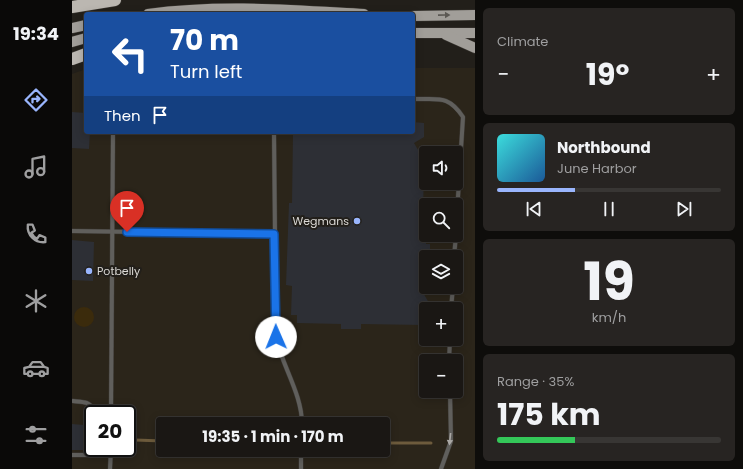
<!DOCTYPE html>
<html lang="en">
<head>
<meta charset="utf-8">
<style>
	body { margin:0; font-family:Poppins,sans-serif; background:#272422; color:#f1f3f6; height:100vh; display:flex; flex-direction:column; font-size:15px; white-space:nowrap }
	* { box-sizing:border-box; margin:0 }
	p { font-size:13px; color:#9f9fa0 }
	.icon { flex:none; width:22px; height:22px; fill:none; stroke:currentColor; stroke-width:2; stroke-linecap:round; stroke-linejoin:round }
	.map { position:relative; flex:1; overflow:hidden }
	.drawer { display:flex; flex-direction:column; gap:8px; padding:8px; background:#0e0d0b; width:268px }
	.drawer>* { flex:none }
	.banner { position:absolute; left:12px; top:12px; width:331px; height:122px; border-radius:4px; box-shadow:0 2px 10px #0003,0 0 0 1px #383634; background:#1a4fa0; color:#fff; overflow:hidden }
	.tools { position:absolute; left:347px; top:146px; display:grid; gap:8px }
	.tools a { display:grid; place-items:center; width:44px; height:44px; border-radius:4px; background:#1a1714; box-shadow:0 2px 10px #0003,0 0 0 1px #383634; font-size:20px }
	.speed { position:absolute; left:12px; top:405px; display:flex; gap:8px; font-size:20px; font-weight:700; text-align:center }
	.speed>* { display:grid; place-content:center; width:52px; height:52px; border-radius:50%; background:#1a1714; box-shadow:0 2px 10px #0003,0 0 0 1px #383634; line-height:1 }
	.speed .limit { border:2px solid #111; border-radius:6px; background:#fff; color:#111 }
	.pin { position:absolute; display:grid; place-items:center; width:34px; height:34px; color:#fff; margin:-41px -17px; border-radius:50% 50% 50% 0; rotate:-45deg; box-shadow:0 0 4px #0007 }
	.pin .icon { rotate:45deg }
	.me { position:absolute; width:44px; margin:-22px; rotate:359deg; stroke-linejoin:round; filter:drop-shadow(0 0 3px #0008) }
	.turn { display:flex; align-items:center; gap:14px; height:84px; padding:0 20px; font-size:18px }
	.turn .icon { width:52px; height:52px; stroke-width:2.5 }
	.turn b { display:block; font-size:28px; line-height:34px }
	.then { display:flex; align-items:center; height:38px; padding:0 20px; background:#0003; gap:8px; font-size:15px }
	.big { font-size:30px; font-weight:700; line-height:1.1 }
	.drawer .widget { flex:1; display:flex; flex-direction:column; justify-content:center; gap:6px; min-width:0; padding:0 14px; border-radius:6px; background:#272422 }
	.drawer .dial { align-items:center; gap:0 }
	.dial b { font-size:52px; line-height:1 }
	.song { display:flex; align-items:center; gap:12px }
	.cover { width:48px; height:48px; border-radius:6px; background:linear-gradient(135deg,hsl(180 70% 55%),hsl(210 70% 35%)) }
	.played { height:4px; border-radius:2px; background:linear-gradient(90deg,#99b5fd 35%,#383634 35%) }
	.keys { display:flex; justify-content:space-around; direction:ltr }
	.heat { display:flex; justify-content:space-between; align-items:center; font-size:22px; direction:ltr }
	.charge { height:6px; border-radius:3px; background:linear-gradient(90deg,#34c759 35%,#383634 0) }
	.trip { position:absolute; left:84px; top:417px; width:234px; height:40px; border-radius:4px; background:#1a1714; box-shadow:0 2px 10px #0003,0 0 0 1px #383634; font-weight:700; line-height:40px; text-align:center }
	main { display:flex; flex:1; min-height:0 }
	.menu { display:flex; flex-direction:column; width:72px; justify-content:space-around; align-items:center; background:#0a0908; color:#9f9fa0 }
	.menu .icon { width:28px; height:28px }
	.menu .selected { color:#99b5fd }
	.menu b { font-size:18px; color:#f1f3f6 }
	.map>svg:first-child { display:block }
</style>
</head>
<body>
<main>
<nav class="menu">
<b>19:34</b>
<svg class="icon selected" aria-label="directions" viewBox="0 0 24 24"><path d="M12 3l9 9-9 9-9-9zM9 14v-3h6M13 9l2 2-2 2"/></svg>
<svg class="icon" aria-label="music" viewBox="0 0 24 24"><path d="M9 18V5l10-2v13"/><circle cx="6" cy="18" r="3"/><circle cx="16" cy="16" r="3"/></svg>
<svg class="icon" aria-label="phone" viewBox="0 0 24 24"><path d="M5 4h4l2 5-3 2q2 4 5 5l2-3 5 2v4C11 20 4 13 5 4z"/></svg>
<svg class="icon" aria-label="climate" viewBox="0 0 24 24"><path d="M12 3v18M4 7l16 10M4 17L20 7"/></svg>
<svg class="icon" aria-label="car" viewBox="0 0 24 24"><path d="M5 17H2v-5l4-1 3-4h7l3 4 3 1v5h-3M9 17h6M6 11h13"/><circle cx="7" cy="17" r="2"/><circle cx="17" cy="17" r="2"/></svg>
<svg class="icon" aria-label="filters" viewBox="0 0 24 24"><path d="M4 7h16M4 17h16"/><circle cx="9" cy="7" r="2"/><circle cx="15" cy="17" r="2"/></svg>
</nav>
<div class="map">
<svg width="403" height="469" viewBox="0 0 403 469">
	<rect width="100%" height="100%" fill="#221f1a"/>
	<!-- built -->
	<path fill="#2b251a" fill-rule="evenodd" d="M341,68H403V469H0V74L14,69V132H341ZM354,153H384V183H354ZM354,205H384V235H354ZM354,257H384V287H354ZM354,309H384V339H354ZM354,361H384V391H354ZM21,414H55V448H21ZM91,424H311V450H91Z"/>
	<!-- green -->
	<circle fill="#3b2b0c" cx="12" cy="317" r="10"/>
	<g fill="none" stroke-linecap="round" stroke-linejoin="round">
		<!-- stream -->
		<g stroke="#6d5b3c" stroke-width="3">
			<polyline points="63,440 91,441"/>
			<polyline points="311,443 359,443"/>
		</g>
	</g>
	<!-- building -->
	<g fill="#2d2f35">
		<polygon points="0,112 14,113 14,132 18,132 17,149 0,148"/>
		<polygon points="341,122 352,123 352,137 342,143 352,160 346,163 352,174 351,208 354,208 354,244 358,244 358,257 354,257 354,271 348,274 355,287 350,291 360,308 354,309 350,313 351,325 289,324 289,329 269,329 269,324 225,323 225,315 219,315 220,286 214,285 217,203 220,203 221,133 341,132"/>
		<polygon points="0,240 22,242 21,281 0,280"/>
		<polygon points="0,424 12,425 12,428 17,428 17,446 12,446 12,450 0,450"/>
	</g>
	<g fill="none" stroke-linecap="round" stroke-linejoin="round">
		<defs>
			<g id="lane">
				<path d="M341,99C366,100 376,94 391,117L384,229"/>
				<path d="M202,132L204,337C210,366 230,394 230,424"/>
				<polyline points="0,231 202,234"/>
				<polyline points="382,257 384,235"/>
				<polyline points="379,309 381,287"/>
				<polyline points="377,361 378,339"/>
				<polyline points="39,414 41,132"/>
				<path d="M0,455H14L20,450L21,409C17,401 10,402 1,401"/>
				<polyline points="38,469 39,448"/>
				<polyline points="229,469 229,450"/>
				<polyline points="369,469 379,441 378,391"/>
			</g>
			<g id="primary">
				<path d="M76,14C149,4 219,10 292,14"/>
				<polyline points="341,16 403,15"/>
				<polyline points="0,28 14,25"/>
				<polyline points="341,33 403,33"/>
				<polyline points="374,35 403,48"/>
				<polyline points="0,42 14,38"/>
			</g>
			<g id="highway">
				<polyline points="0,7 43,0"/>
				<polyline points="0,59 14,54"/>
			</g>
		</defs>
		<!-- lane casing -->
		<use href="#lane" stroke="#3c3934" stroke-width="5"/>
		<!-- primary casing -->
		<use href="#primary" stroke="#3c3934" stroke-width="11"/>
		<!-- highway casing -->
		<use href="#highway" stroke="#3c3934" stroke-width="13"/>
		<!-- lane -->
		<use href="#lane" stroke="#605f5c" stroke-width="4"/>
		<!-- primary -->
		<use href="#primary" stroke="#a19e99" stroke-width="10"/>
		<!-- highway -->
		<use href="#highway" stroke="#bbb7b1" stroke-width="12"/>
	</g>
	<!-- one-way arrows -->
	<defs><path id="oneway-solid" d="M-6-.8H1V-3.2L6.5 0L1 3.2V.8H-6Z"/></defs>
	<use fill="#5b5853" href="#oneway-solid" transform="translate(372 15) rotate(-1)"/>
	<use fill="#aaa8a5" href="#oneway-solid" transform="translate(378 439) rotate(96)"/>
	<g fill="none" stroke-linecap="round" stroke-linejoin="round">
		<defs>
			<polyline id="route" points="55,232 202,234 204,337"/>
		</defs>
		<!-- route casing -->
		<use href="#route" stroke="#114b97" stroke-width="10"/>
		<!-- route -->
		<use href="#route" stroke="#1a73e8" stroke-width="7"/>
	</g>
	<!-- markers -->
	<g fill="#99b5fd" stroke="#221f1a" stroke-width="1.5">
		<circle cx="285" cy="221" r="4"/>
		<circle cx="17" cy="271" r="4"/>
	</g>
	<g text-anchor="middle" dominant-baseline="central" stroke-width="4" stroke-linejoin="round" paint-order="stroke">
		<!-- poi labels -->
		<g font-size="11" fill="#dbd9d5" stroke="#221f1a" text-anchor="end">
			<text x="277" y="221">Wegmans</text>
			<text x="25" y="271" text-anchor="start">Potbelly</text>
		</g>
	</g>
</svg>
<div class="tools">
<a><svg class="icon" aria-label="sound" viewBox="0 0 24 24"><path d="M4 9h4l5-4v14l-5-4H4zM17 9q2 3 0 6"/></svg></a>
<a><svg class="icon" aria-label="search" viewBox="0 0 24 24"><circle cx="10" cy="10" r="6"/><path d="M15 15l6 6"/></svg></a>
<a><svg class="icon" aria-label="layers" viewBox="0 0 24 24"><path d="M12 4l9 5-9 5-9-5zM3 14l9 5 9-5"/></svg></a>
<a>+</a>
<a>−</a>
</div>
<div class="speed"><div class="limit">20</div></div>
<div class="pin" style="left:55px;top:232px;background:#d93025"><svg class="icon" aria-label="arrive" viewBox="0 0 24 24"><path d="M6 21V4h12l-3 4 3 4H6"/></svg></div>
<svg class="me" style="left:204px;top:337px" viewBox="-20 -20 40 40"><circle r="19" fill="#fff"/><path d="M0-13L10 11 0 6-10 11z" fill="#1a73e8"/></svg>
<div class="trip">19:35 · 1 min · 170 m</div>
<div class="banner">
<div class="turn"><svg class="icon" aria-label="left" viewBox="0 0 24 24"><path d="M17 20v-9H6M10 6l-5 5 5 5"/></svg><div><b>70 m</b>Turn left</div></div>
<div class="then">Then<svg class="icon" aria-label="arrive" viewBox="0 0 24 24"><path d="M6 21V4h12l-3 4 3 4H6"/></svg></div>
</div>
</div>
<section class="drawer">
<div class="widget"><p>Climate</p>
<div class="heat"><a>−</a><b class="big">19°</b><a>+</a></div>
</div>
<div class="widget">
<div class="song"><i class="cover"></i><div><b>Northbound</b><p>June Harbor</p></div></div>
<div class="played"></div>
<div class="keys"><svg class="icon" aria-label="previous" viewBox="0 0 24 24"><path d="M18 5L8 12l10 7zM5 5v14"/></svg><svg class="icon" aria-label="pause" viewBox="0 0 24 24"><path d="M8 5v14M16 5v14"/></svg><svg class="icon" aria-label="next" viewBox="0 0 24 24"><path d="M6 5l10 7-10 7zM19 5v14"/></svg></div>
</div>
<div class="widget dial"><b>19</b><p>km/h</p></div>
<div class="widget"><p>Range · 35%</p><b class="big">175 km</b><div class="charge"></div></div>
</section>
</main>
</body>
</html>
